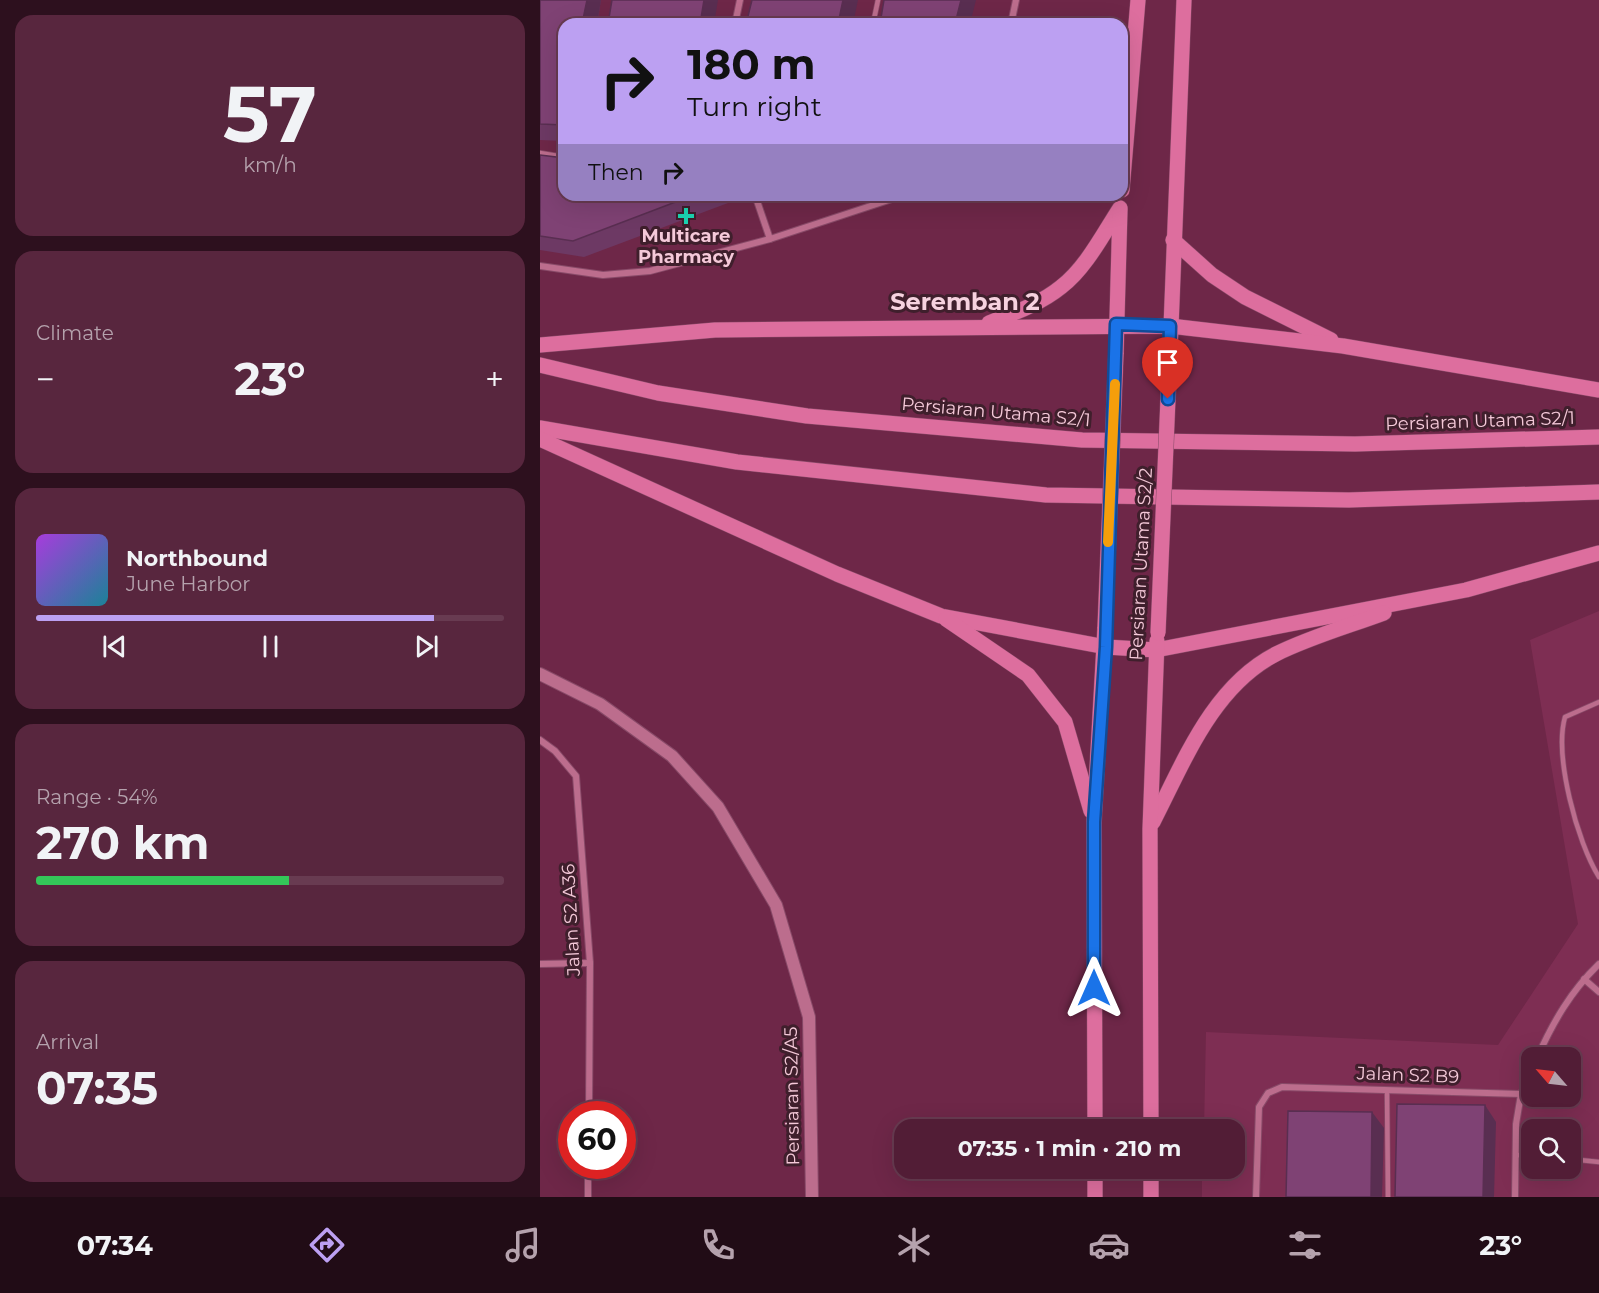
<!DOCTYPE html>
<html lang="en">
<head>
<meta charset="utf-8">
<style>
	body { margin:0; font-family:Montserrat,sans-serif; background:#58263e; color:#f1f3f6; height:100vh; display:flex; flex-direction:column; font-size:22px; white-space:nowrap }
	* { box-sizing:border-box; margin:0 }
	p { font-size:20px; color:#b5a2ad }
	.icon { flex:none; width:33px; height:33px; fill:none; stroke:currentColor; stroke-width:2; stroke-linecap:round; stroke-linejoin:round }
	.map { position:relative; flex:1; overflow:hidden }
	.details { display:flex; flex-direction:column; gap:15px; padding:15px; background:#2d101e; width:540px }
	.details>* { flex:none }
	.hud { position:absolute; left:18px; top:18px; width:570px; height:183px; border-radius:18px; box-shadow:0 6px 24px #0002,0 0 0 2px #683b51; background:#bca0f2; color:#111; overflow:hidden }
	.needle { width:39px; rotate:298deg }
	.tools { position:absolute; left:981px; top:1047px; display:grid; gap:12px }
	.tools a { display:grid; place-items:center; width:60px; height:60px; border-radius:12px; background:#521d36; box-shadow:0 6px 24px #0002,0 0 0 2px #683b51; font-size:30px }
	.speed { position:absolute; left:18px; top:1101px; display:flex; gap:12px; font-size:30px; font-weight:700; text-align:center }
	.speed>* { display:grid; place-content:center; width:78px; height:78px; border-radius:50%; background:#521d36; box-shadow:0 6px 24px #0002,0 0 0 2px #683b51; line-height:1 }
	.speed .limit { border:9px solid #d22; background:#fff; color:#111 }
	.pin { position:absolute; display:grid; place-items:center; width:51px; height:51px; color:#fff; margin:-62px -26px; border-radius:50% 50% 50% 0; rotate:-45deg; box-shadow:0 0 6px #0007 }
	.pin .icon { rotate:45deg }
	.me { position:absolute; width:66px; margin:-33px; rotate:0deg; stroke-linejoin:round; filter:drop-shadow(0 0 4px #0008) }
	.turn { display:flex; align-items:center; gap:21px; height:126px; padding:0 30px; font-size:27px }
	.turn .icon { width:78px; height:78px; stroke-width:2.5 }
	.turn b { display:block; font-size:42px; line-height:51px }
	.then { display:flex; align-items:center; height:57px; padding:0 30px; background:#0003; gap:12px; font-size:22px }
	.big { font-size:45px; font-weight:700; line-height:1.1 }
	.details .widget { flex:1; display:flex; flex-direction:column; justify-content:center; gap:9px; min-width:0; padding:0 21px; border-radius:18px; background:#58263e }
	.details .dial { align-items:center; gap:0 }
	.dial b { font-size:78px; line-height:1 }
	.song { display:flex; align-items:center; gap:18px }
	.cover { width:72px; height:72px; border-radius:9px; background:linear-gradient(135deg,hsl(280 70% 55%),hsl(190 70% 35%)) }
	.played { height:6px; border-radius:3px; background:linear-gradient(90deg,#bca0f2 85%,#683b51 85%) }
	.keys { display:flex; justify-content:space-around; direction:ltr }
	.heat { display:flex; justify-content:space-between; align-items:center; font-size:33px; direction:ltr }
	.charge { height:9px; border-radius:4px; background:linear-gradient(90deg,#34c759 54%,#683b51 0) }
	.trip { position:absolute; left:354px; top:1119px; width:351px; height:60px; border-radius:18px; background:#521d36; box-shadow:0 6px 24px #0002,0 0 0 2px #683b51; font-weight:700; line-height:60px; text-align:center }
	.tab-bar { display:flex; height:96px; justify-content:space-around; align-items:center; background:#210c16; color:#b5a2ad }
	.tab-bar .icon { width:42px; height:42px }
	.tab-bar .selected { color:#bca0f2 }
	.tab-bar b { font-size:27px; color:#f1f3f6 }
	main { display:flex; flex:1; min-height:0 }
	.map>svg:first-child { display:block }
</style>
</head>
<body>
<main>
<section class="details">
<div class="widget dial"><b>57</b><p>km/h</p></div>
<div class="widget"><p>Climate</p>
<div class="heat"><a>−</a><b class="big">23°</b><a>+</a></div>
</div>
<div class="widget">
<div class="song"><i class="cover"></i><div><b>Northbound</b><p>June Harbor</p></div></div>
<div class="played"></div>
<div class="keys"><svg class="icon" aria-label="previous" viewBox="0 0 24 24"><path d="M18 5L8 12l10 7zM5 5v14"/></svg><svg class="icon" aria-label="pause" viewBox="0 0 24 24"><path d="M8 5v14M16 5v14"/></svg><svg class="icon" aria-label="next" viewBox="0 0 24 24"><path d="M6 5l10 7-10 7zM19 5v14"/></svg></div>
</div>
<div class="widget"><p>Range · 54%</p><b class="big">270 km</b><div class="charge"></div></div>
<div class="widget"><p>Arrival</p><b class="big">07:35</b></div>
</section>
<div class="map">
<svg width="1059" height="1197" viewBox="0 0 1059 1197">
	<rect width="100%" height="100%" fill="#6e2748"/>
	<!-- built -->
	<path fill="#7e2e53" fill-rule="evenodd" d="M1059,611V1197H662V1169L694,1168V1130L664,1129L666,1032L958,1045L1038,924L990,640ZM992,1058H1030V1096H992ZM992,1130H1030V1168H992Z"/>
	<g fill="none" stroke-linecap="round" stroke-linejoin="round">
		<defs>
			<g id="lane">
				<polyline points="333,24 338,0"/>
				<polyline points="0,153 24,157"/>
				<path d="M1059,702L1025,717C1014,756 1037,842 1059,877"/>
				<polyline points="847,1090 848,1197"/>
				<polyline points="976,1155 992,1156"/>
				<polyline points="1030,1159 1059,1162"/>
			</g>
			<g id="street">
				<polyline points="195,24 200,0"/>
				<polyline points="471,24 476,0"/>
				<polyline points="215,195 230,239"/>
				<polyline points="0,266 63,275 110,271 230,239 364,195"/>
				<polyline points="0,740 15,751 36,776 50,963 49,1114"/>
				<polyline points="0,964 50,963"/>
				<polyline points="1044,979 1059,992"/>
				<path d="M997,1058C1013,1022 1031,991 1059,964"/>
				<polyline points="48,1197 48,1166"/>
				<polyline points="716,1197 719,1107 728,1093 742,1087 981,1094 992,1069"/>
				<polyline points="975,1197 976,1124 981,1094"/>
			</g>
			<polyline id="secondary" points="0,674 60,704 132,756 178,807 236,905 269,1017 272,1197"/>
			<g id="primary">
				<polyline points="582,190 598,0"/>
				<polyline points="633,240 672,275 705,297 791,340"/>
				<path d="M449,323C474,313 500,304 521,287C546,268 563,234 580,208"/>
				<polyline points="0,345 175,330 630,326 803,346 1059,390"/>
				<polyline points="630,352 644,0"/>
				<polyline points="576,354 580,210"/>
				<polyline points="0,365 118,393 267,416 542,440 815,444 1059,437"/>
				<polyline points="0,428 197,462 506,495 809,500 1059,492"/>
				<polyline points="0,439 297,574 401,616 566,647 616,650 926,590 1059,553"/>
				<polyline points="406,619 488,675 525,722 551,811"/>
				<path d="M613,822C644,762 672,687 736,654C770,637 809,626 844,613"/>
				<polyline points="555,1130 554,822 565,627"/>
				<polyline points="611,1130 610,829 617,641"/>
				<polyline points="555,1168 555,1197"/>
				<polyline points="611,1168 611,1197"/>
			</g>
		</defs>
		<!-- lane casing -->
		<use href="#lane" stroke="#884a68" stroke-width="6"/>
		<!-- street casing -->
		<use href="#street" stroke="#884a68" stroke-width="8"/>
		<!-- secondary casing -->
		<use href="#secondary" stroke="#884a68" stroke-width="14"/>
		<!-- primary casing -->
		<use href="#primary" stroke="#884a68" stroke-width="16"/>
		<!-- lane -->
		<use href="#lane" stroke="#bc6d8d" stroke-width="4.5"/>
		<!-- street -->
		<use href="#street" stroke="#bc6d8d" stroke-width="6"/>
		<!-- secondary -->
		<use href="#secondary" stroke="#bc6d8d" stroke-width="12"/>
		<!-- primary -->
		<use href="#primary" stroke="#dd6e9e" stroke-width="15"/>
		<defs>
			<g id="primary-bridge">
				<polyline points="565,627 576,354"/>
				<polyline points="618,633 630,352"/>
			</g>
		</defs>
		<!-- primary-bridge casing -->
		<use href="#primary-bridge" stroke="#884a68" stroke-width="16" stroke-linecap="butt"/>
		<!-- primary-bridge -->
		<use href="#primary-bridge" stroke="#dd6e9e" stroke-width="15"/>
	</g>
	<!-- wall -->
	<g fill="#6d3964">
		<polygon points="0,0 61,0 57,24 24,24 24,141 0,140"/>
		<polygon points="0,155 24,195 186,195 188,203 44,257 0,250"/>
	</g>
	<!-- shaded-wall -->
	<g fill="#592e51">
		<polygon points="47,0 61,0 57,24 42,24"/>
		<polygon points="164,0 178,0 174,24 160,24"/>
		<polygon points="303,0 318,0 313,24 298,24"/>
		<polygon points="421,0 436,0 430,24 415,24"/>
		<polygon points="183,195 186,195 188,203"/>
		<polygon points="945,1105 956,1122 954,1197 943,1197"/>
		<polygon points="832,1112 844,1128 842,1197 831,1197"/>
	</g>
	<!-- building -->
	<g fill="#7f4274" stroke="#592e51" stroke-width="1.5">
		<polygon points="0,0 47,0 42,24 24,24 24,125 0,124"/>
		<polygon points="72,0 164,0 160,24 68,24"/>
		<polygon points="212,0 303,0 298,24 206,24"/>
		<polygon points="344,0 421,0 415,24 340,24"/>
		<polygon points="0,155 24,158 24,195 154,195 33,241 0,236"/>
		<polygon points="857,1104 945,1105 943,1197 855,1197"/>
		<polygon points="748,1111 832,1112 831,1197 746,1197"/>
	</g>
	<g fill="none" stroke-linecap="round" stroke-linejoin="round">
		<defs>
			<polyline id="route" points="554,988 554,822 566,647 576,324 630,326 628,399"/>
		</defs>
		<!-- route casing -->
		<use href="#route" stroke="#114b97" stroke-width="15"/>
		<!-- route -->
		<use href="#route" stroke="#1a73e8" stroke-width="10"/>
		<!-- slow -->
		<polyline stroke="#f59e0b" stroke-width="10" points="568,542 575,384"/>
	</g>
	<!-- markers -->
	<path fill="#1bd5b2" stroke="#3f1f2c" stroke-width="2" d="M143 207h6v6h6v6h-6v6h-6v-6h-6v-6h6z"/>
	<g text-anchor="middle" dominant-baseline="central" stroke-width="6" stroke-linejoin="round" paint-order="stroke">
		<!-- poi labels -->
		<g font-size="18" font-weight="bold" fill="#f5c9d9" stroke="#3f1f2c">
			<text x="146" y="236">Multicare<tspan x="146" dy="21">Pharmacy</tspan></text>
		</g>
		<!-- street labels -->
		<g font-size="18" fill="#f5c9d9" stroke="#3f1f2c">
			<text transform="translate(456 412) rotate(5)">Persiaran Utama S2/1</text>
			<text transform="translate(940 421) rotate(-2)">Persiaran Utama S2/1</text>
			<text transform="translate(601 564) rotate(-87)">Persiaran Utama S2/2</text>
			<text transform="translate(31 920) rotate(-93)">Jalan S2 A36</text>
			<text transform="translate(868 1075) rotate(2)">Jalan S2 B9</text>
			<text transform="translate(252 1096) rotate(-91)">Persiaran S2/A5</text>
		</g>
		<!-- district labels -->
		<g font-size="24" font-weight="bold" fill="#f6d2df" stroke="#3f1f2c">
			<text x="425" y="301">Seremban 2</text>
		</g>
	</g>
</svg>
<div class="tools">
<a><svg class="needle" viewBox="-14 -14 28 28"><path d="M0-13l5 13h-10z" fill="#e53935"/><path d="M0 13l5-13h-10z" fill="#b5a2ad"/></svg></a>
<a><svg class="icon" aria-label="search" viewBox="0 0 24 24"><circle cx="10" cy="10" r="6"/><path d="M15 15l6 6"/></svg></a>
</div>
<div class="speed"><div class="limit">60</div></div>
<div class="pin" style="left:628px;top:399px;background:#d93025"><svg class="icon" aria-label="arrive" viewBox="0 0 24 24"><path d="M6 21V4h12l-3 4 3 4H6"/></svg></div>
<svg class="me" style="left:554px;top:988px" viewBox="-20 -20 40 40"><path d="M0-17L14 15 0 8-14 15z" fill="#1a73e8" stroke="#fff" stroke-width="4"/></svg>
<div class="trip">07:35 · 1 min · 210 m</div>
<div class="hud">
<div class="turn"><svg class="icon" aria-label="right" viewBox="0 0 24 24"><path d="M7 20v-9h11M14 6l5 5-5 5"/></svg><div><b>180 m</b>Turn right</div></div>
<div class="then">Then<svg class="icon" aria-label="right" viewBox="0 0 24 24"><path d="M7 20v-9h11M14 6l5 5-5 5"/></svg></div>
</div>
</div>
</main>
<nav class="tab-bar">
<b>07:34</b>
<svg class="icon selected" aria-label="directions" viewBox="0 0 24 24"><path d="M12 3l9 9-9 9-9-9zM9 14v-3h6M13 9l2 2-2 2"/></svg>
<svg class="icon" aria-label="music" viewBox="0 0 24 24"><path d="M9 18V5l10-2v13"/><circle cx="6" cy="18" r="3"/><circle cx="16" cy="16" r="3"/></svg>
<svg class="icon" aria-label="phone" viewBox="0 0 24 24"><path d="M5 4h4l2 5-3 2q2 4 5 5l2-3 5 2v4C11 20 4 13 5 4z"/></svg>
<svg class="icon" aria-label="climate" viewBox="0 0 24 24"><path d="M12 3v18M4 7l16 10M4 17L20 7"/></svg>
<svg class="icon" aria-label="car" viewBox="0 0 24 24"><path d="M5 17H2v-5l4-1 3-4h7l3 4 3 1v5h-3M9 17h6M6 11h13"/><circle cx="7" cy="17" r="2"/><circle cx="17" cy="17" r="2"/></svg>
<svg class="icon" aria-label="filters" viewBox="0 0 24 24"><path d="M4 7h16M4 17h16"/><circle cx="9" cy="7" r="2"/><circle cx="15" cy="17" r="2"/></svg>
<b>23°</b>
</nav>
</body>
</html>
